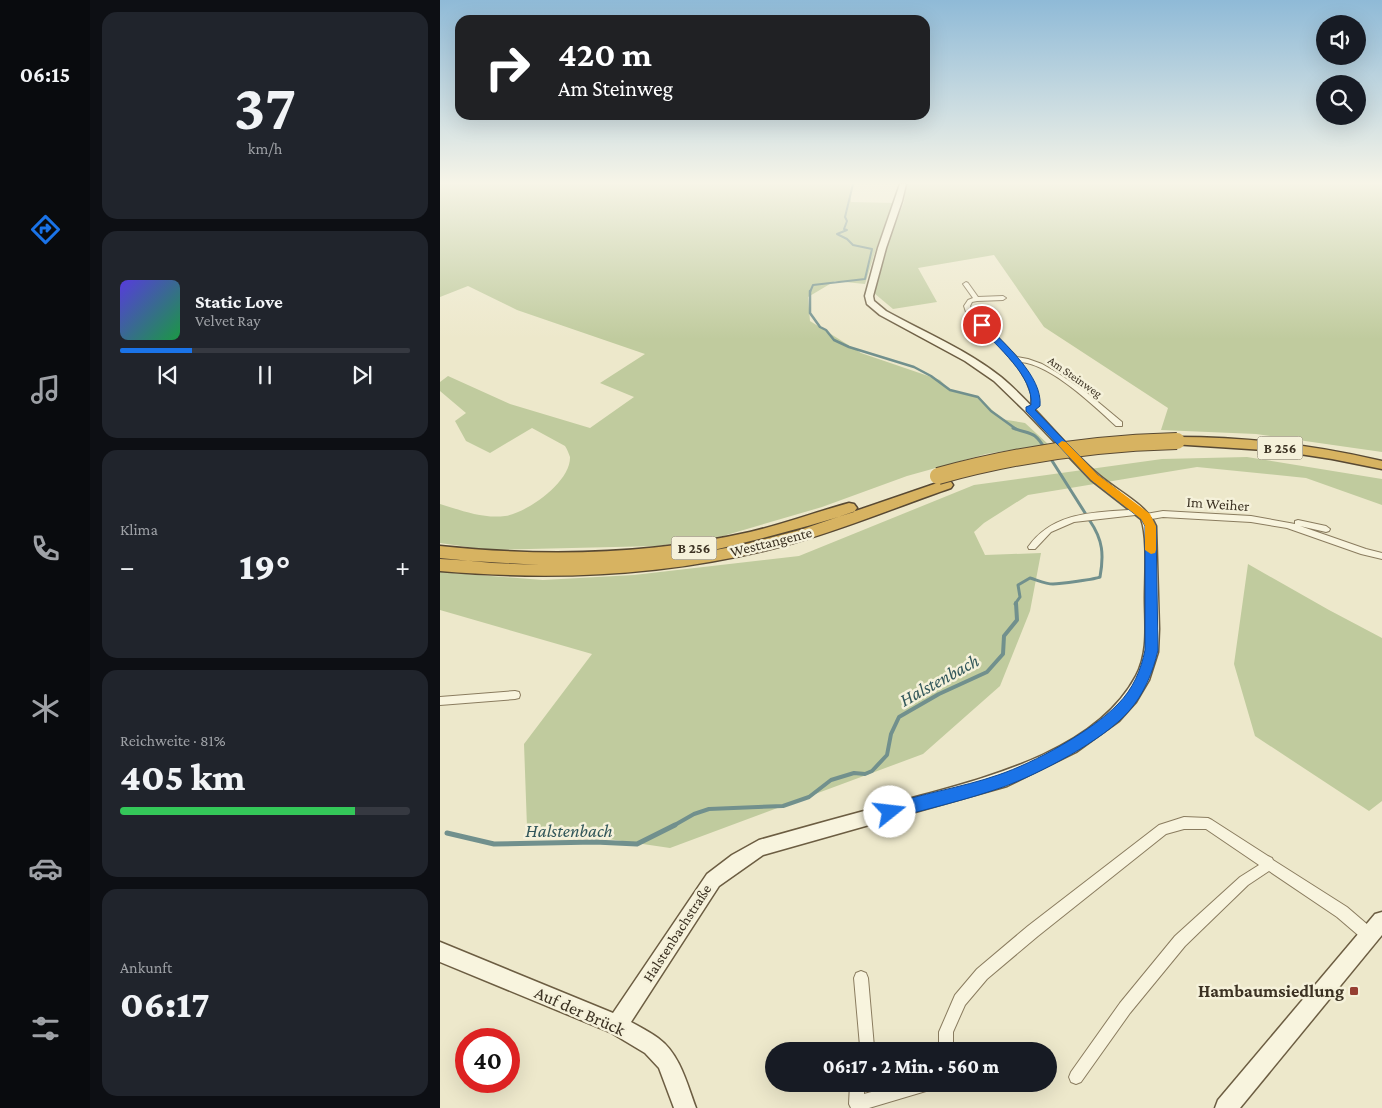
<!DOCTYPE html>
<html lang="de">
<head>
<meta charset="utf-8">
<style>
	body { margin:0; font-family:"Crimson Pro",serif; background:#20242c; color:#f1f3f6; height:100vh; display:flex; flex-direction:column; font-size:19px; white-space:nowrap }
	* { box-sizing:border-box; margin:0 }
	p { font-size:16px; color:#9ea1a6 }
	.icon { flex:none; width:28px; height:28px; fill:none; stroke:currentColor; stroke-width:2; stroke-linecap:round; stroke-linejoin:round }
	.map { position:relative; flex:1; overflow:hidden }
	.panel { display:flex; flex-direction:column; gap:12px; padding:12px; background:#0d0f14; width:350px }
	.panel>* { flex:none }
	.guide { position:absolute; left:15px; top:15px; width:475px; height:105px; border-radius:15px; box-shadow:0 5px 20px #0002; background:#202124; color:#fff; overflow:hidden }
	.tools { position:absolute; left:876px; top:15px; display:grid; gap:10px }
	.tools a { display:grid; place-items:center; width:50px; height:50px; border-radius:50%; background:#171b24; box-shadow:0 5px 20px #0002; font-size:25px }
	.speed { position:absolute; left:15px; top:1028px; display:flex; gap:10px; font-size:25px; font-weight:700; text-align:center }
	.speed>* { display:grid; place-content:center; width:65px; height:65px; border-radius:50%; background:#171b24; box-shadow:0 5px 20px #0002; line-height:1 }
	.speed .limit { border:8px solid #d22; background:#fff; color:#111 }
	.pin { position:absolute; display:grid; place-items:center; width:42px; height:42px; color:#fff; margin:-21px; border:2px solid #fff; border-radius:50%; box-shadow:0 1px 5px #0007 }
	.me { position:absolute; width:55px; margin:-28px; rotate:74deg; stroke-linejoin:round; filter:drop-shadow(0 0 4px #0008) }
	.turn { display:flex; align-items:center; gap:18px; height:105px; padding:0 20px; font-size:22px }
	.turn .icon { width:65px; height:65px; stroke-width:2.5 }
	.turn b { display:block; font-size:35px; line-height:42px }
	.big { font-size:38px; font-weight:800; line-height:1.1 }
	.panel .tile { flex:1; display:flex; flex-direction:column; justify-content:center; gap:8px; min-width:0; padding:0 18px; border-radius:15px; background:#20242c }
	.panel .dial { align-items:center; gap:0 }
	.dial b { font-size:65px; line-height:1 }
	.song { display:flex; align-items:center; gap:15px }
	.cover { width:60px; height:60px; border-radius:8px; background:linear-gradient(135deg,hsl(250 70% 55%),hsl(140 70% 35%)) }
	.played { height:5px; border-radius:2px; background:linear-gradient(90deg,#1a73e8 25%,#363941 25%) }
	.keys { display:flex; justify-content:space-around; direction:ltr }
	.heat { display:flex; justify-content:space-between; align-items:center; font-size:28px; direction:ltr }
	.charge { height:8px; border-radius:4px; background:linear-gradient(90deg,#34c759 81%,#363941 0) }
	.trip { position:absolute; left:325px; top:1042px; width:292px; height:50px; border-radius:25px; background:#171b24; box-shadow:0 5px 20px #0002; font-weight:800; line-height:50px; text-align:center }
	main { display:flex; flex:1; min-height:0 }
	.tab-bar { display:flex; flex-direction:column; width:90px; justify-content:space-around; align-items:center; background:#090b0e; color:#9ea1a6 }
	.tab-bar .icon { width:35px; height:35px }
	.tab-bar .on { color:#1a73e8 }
	.tab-bar b { font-size:22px; color:#f1f3f6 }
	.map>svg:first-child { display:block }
</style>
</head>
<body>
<main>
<nav class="tab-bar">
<b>06:15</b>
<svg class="icon on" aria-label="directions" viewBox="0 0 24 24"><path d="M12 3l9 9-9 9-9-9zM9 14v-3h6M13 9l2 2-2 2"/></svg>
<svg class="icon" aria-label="music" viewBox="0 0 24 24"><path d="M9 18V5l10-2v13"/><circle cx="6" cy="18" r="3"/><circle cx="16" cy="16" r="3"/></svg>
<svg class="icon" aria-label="phone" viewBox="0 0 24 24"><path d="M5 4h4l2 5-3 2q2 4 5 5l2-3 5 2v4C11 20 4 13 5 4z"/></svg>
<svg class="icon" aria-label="climate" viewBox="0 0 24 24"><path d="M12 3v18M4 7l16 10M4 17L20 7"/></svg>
<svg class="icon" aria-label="car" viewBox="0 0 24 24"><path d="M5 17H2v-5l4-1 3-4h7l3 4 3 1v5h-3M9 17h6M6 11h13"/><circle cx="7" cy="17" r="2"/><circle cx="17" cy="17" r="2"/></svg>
<svg class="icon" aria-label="filters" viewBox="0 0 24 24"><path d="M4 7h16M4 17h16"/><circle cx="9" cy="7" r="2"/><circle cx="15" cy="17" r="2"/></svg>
</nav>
<section class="panel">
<div class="tile dial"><b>37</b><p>km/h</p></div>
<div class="tile">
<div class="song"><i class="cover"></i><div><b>Static Love</b><p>Velvet Ray</p></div></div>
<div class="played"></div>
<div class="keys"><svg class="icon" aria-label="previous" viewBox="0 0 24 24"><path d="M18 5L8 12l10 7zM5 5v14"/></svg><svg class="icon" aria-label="pause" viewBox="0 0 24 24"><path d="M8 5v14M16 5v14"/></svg><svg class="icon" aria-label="next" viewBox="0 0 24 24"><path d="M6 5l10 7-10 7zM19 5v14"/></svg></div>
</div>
<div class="tile"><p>Klima</p>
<div class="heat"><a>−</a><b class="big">19°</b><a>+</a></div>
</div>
<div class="tile"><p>Reichweite · 81%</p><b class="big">405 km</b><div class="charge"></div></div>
<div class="tile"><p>Ankunft</p><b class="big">06:17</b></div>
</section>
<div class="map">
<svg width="942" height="1108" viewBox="0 0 942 1108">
	<rect width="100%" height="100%" fill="#ede8cb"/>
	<!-- green -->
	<g fill="#c0cb9e">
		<path d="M0,184H410L411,202L455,203L436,249L425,284L395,281L368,297L370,321L421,353L500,380L511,391L538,396L561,419L585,423L608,444L546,454L467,476L382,507L283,536L217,546L49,550L0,543V504C20,510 43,519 65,516C87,513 131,482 130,457C129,454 127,449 125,446L92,428L50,453L26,441L15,421L26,413L0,391V382L8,376L70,404L150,428L194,397L160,383L205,354L77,310L28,286L0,297Z"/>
		<polygon points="466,184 942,184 942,452 816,434 721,430 728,408 604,327 554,255 478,268 497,302 453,309 434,293 451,234 464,202"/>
		<polygon points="807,457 942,479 942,505 866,478 757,467 588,495 544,523 534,532 545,555 601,553 590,611 560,686 483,754 230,848 87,827 84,744 152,654 0,610 0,572 103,580 194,575 359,556 534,485 722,459"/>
		<polygon points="808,564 889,610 942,638 942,801 929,811 815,736 794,664"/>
	</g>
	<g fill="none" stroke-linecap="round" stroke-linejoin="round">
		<!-- stream-far4 -->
		<polyline stroke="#71908d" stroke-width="2" points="370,292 373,285 425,279 432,249 413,245 407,239 397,234 407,230 404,229 407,221 405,217 413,184"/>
		<!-- stream-far3 -->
		<polyline stroke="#71908d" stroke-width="2.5" points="370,291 370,313 380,327 386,330 394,340 409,347 474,367 491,376 510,390 538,397 551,411 576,429"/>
		<!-- stream-far2 -->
		<g stroke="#71908d" stroke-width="3">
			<path d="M573,428C591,435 594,430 605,449"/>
			<polyline points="609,456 647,516"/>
			<path d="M575,604L580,597L578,585L590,578C597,580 606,584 613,584C619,584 657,579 660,577C664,555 663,540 650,521"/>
		</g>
		<!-- stream-far1 -->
		<polyline stroke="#71908d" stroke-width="4" points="233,826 254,814 269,809 343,806 369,797 391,780 414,773 425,774 432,771 447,755 451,734 459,717 499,694 547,672 563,654 564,636 577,620 576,603"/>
		<!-- stream -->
		<polyline stroke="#71908d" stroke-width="5" points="7,833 54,844 155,842 197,844 235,825"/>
		<defs>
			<g id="street">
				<path d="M526,282L528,283L538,297L563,296L566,298L563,300L537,301L532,302L530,306L532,311L577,357L588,359L602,364L616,372L646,392L682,422V426H676C654,406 611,364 580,362C591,375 597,389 599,406L592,411H586V407L591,405V394L586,381L579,369L558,344L526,312L524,306L528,300L533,298L523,284Z"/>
				<path d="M701,509L705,512L704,514L634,522L611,532L595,549H589L588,547C615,509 659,513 701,509Z"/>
				<polygon points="723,511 811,516 855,524 855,521 858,520 886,526 890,529 889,531 886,532 860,526 926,549 942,553 942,559 921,554 847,528 811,522 723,517 706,520 702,517 706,514"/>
				<polygon points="75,691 79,692 80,695 79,698 75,699 0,705 0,697"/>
				<polygon points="744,817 768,818 772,820 828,856 832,858 833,860 907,907 935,931 937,936 935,941 930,943 925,941 897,917 829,871 808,885 745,946 690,1013 641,1082 636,1084 631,1082 629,1077 631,1072 680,1003 735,936 800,877 819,865 766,829 744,829 726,834 598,936 547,979 525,1005 513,1032 513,1051 499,1051 499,1032 515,995 537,969 588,926 719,825"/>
				<polygon points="421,971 426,973 428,978 434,1047 432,1051 418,1051 420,1046 414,978 416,973"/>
				<polygon points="410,1084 424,1084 424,1094 461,1084 493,1084 491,1089 486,1091 429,1108 411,1108 409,1104"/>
			</g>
			<g id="secondary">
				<path d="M460,184H466L462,201L446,248L433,296L434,301L446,311C484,332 527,350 561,377C597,407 625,447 660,476C679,492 706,504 716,526L719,629L718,652L709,680L696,702L679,721L636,752L567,786L323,855L279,886L191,1022C200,1027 210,1032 218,1038C240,1054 247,1084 256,1108H234L219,1068L205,1053L170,1032L0,962V942L173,1013L267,874L292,855L319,840C365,827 412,814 458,802C536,780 654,755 696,676C709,652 705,624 705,598C705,578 708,536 701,519L651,480L585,411L554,381L525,361L440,315L427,304L425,296L438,248Z"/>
				<polygon points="942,912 942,935 800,1108 775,1108 778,1100 935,914"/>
			</g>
			<g id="highway">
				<path d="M737,437C807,437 874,445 942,461V469L892,459L840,451L732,444L730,441L732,438Z"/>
				<path d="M506,480L511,482L513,485L511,488C456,507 402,530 346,545C232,576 117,581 0,571V559L99,565L52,563L0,558V546C104,557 208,555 310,532C344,524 376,512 409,503L414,504L417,508L414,512C364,528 309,542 260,553L302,545L360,530Z"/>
			</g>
		</defs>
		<!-- street casing -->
		<use href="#street" stroke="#8a7c5f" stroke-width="2"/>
		<!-- secondary casing -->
		<use href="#secondary" stroke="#6c5d42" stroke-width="3"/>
		<!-- highway casing -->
		<use href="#highway" stroke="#584933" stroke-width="3"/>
		<!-- street -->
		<use href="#street" fill="#f8f4de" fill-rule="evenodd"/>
		<!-- secondary -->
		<use href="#secondary" fill="#f8f4de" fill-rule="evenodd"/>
		<!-- highway -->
		<use href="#highway" fill="#d7b361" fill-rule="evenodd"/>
		<defs>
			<path id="highway-bridge" d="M498,476C577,454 655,443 737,441"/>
		</defs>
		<!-- highway-bridge casing -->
		<use href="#highway-bridge" stroke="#584933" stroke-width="18" stroke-linecap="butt"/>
		<!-- highway-bridge -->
		<use href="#highway-bridge" stroke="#d7b361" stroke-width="16"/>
	</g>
	<!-- sky -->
	<linearGradient id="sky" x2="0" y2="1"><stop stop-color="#8fbad7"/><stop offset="0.54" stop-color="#f7f5e8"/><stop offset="1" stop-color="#f7f5e8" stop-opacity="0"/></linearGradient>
	<rect width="942" height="339" fill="url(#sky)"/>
	<!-- route -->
	<path fill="#1a73e8" stroke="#114b97" d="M539,323H545C564,344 603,376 600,406L595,410L658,475L711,517L716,526L718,650C713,672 704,694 689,711C664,740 599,774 563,787C526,800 487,809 450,819L444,817L442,812L444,807C481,793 521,788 558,775C594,763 652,731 678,704C693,689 701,670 705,650V526L701,519L651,480L586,411V407L591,405C594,377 557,346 539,327Z"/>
	<!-- slow -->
	<polygon fill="#f59e0b" points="622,441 626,442 658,475 710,514 716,526 716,550 715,553 711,554 705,550 705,526 701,519 651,480 619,446 618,444"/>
	<!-- markers -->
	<rect fill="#963f32" stroke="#f5f1da" stroke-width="2" x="909" y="986" width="10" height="10" rx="2.5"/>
	<g text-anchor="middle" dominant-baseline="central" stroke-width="5" stroke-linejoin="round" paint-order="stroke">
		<!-- far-street labels -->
		<g font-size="12" fill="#3b3122" stroke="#f5f1da">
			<text transform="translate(635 377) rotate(35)">Am Steinweg</text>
		</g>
		<!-- shield labels -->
		<g fill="#f5f1da" stroke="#736b59" stroke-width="1">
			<rect x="817.5" y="436.5" width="45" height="23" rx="4"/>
			<rect x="231.5" y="536.5" width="45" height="23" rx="4"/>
		</g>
		<g font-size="14" font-weight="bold" fill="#3b3122">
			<text x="840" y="448">B 256</text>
			<text x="254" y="548">B 256</text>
		</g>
		<!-- street labels -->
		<g font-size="15" fill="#3b3122" stroke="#f5f1da">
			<text transform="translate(778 504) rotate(4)">Im Weiher</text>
			<text transform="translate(331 542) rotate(-14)">Westtangente</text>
			<text transform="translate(237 933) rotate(-57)">Halstenbachstraße</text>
		</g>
		<!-- near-poi labels -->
		<g font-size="18" font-weight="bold" fill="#3b3122" stroke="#f5f1da" text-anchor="end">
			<text x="904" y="991">Hambaumsiedlung</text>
		</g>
		<!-- near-street labels -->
		<g font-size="18" fill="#3b3122" stroke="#f5f1da">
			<text transform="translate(140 1011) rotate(24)">Auf der Brück</text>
		</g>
		<!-- near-water labels -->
		<g font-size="19" font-style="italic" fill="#32575a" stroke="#f5f1da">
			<text transform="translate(499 680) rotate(-29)">Halstenbach</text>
			<text x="129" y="830">Halstenbach</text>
		</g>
	</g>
</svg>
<div class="tools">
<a><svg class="icon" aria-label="sound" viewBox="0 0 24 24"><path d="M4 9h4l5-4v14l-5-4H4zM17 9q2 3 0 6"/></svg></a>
<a><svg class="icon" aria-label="search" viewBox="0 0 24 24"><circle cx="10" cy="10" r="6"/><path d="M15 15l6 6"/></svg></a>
</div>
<div class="speed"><div class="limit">40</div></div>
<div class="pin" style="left:542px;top:325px;background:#d93025"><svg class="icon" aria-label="arrive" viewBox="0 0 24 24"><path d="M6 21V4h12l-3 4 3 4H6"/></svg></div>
<svg class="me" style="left:450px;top:812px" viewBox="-20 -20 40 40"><circle r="19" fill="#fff"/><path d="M0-13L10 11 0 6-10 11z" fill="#1a73e8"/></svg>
<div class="trip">06:17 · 2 Min. · 560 m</div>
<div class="guide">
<div class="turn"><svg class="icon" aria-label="right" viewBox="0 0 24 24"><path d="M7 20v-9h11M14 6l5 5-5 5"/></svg><div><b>420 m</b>Am Steinweg</div></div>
</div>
</div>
</main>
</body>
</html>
